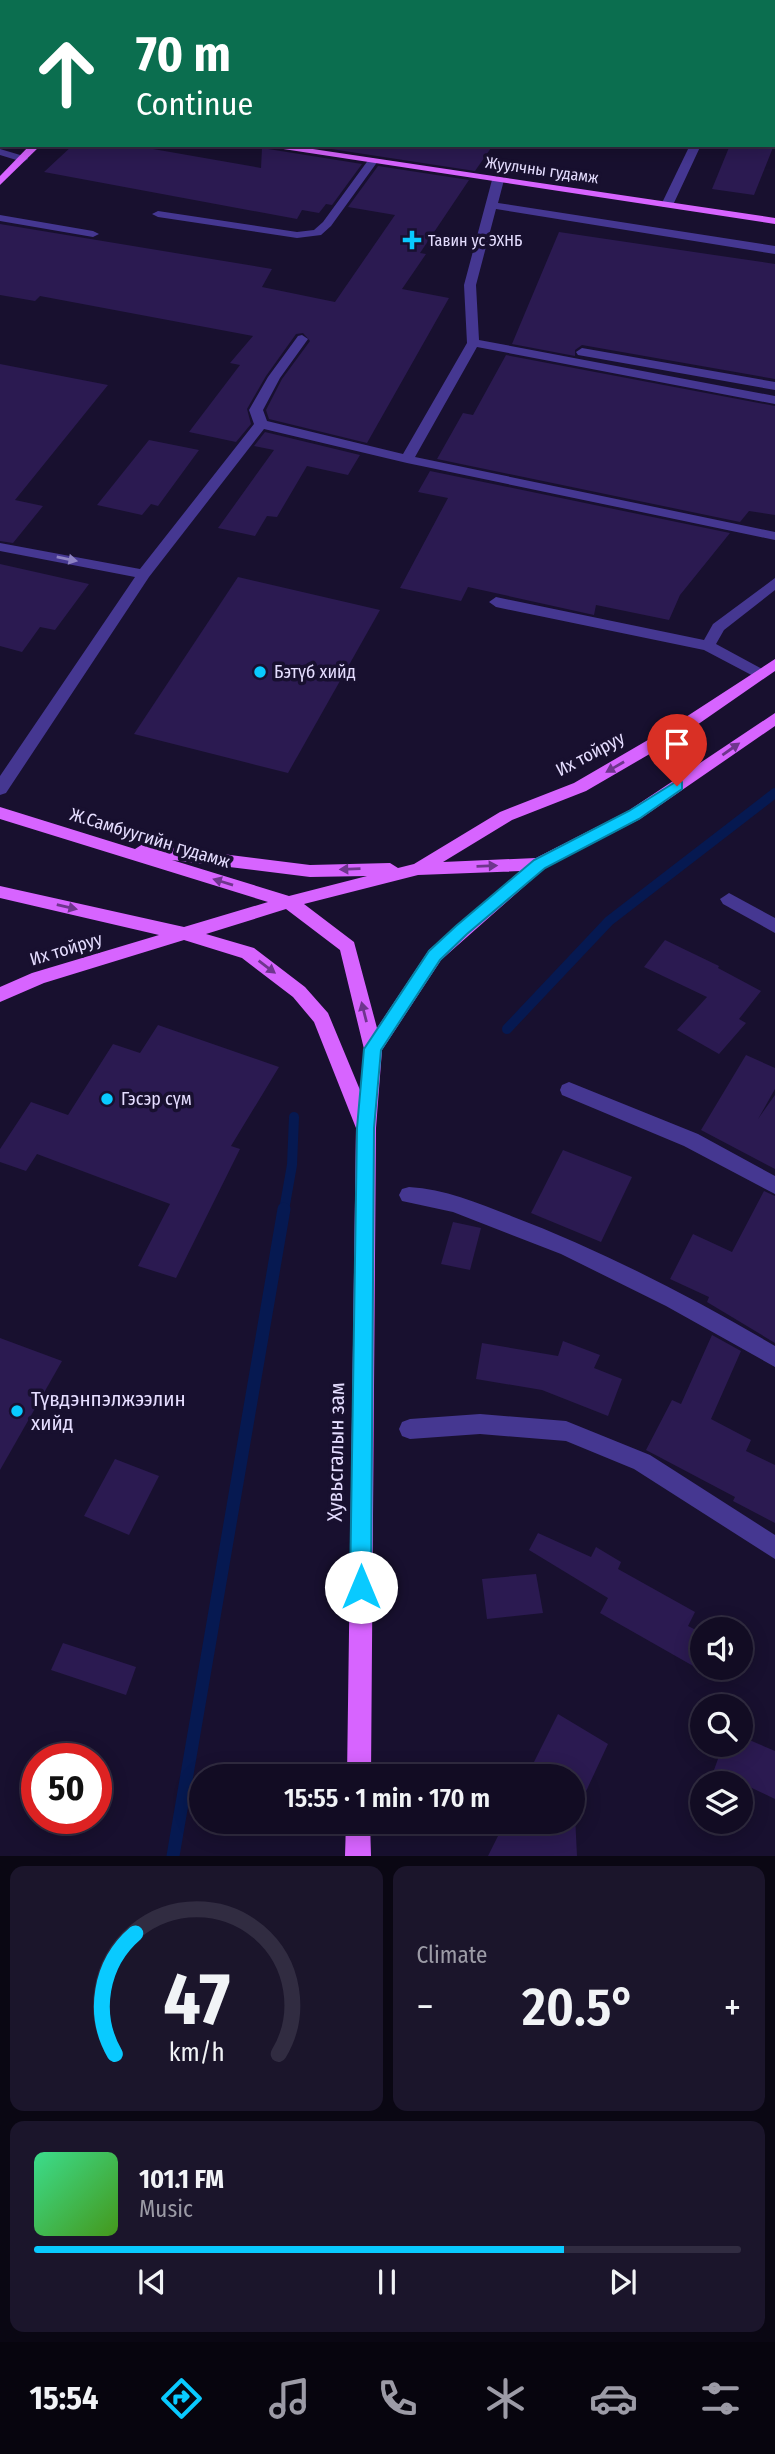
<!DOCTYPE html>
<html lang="en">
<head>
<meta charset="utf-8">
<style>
	body { margin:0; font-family:"Fira Sans Condensed",sans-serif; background:#1b152b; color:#f1f3f6; height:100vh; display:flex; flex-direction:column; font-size:26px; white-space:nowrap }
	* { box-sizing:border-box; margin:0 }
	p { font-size:23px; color:#9c9ba6 }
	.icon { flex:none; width:38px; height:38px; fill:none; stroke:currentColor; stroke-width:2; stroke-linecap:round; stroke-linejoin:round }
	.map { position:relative; height:1856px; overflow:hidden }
	.side { display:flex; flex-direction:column; gap:10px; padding:10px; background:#0a0713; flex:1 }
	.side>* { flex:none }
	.banner { position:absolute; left:0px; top:0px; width:775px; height:147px; box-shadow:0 4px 18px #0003,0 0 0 2px #312c41; background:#0b6e4f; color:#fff; overflow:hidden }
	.controls { position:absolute; left:690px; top:1617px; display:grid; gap:14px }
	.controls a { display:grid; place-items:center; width:63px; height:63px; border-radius:50%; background:#120c23; box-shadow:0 4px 18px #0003,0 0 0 2px #312c41; font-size:35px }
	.speed { position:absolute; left:21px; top:1743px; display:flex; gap:14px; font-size:35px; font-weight:700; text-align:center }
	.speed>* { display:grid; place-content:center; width:91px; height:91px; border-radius:50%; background:#120c23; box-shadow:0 4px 18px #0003,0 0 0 2px #312c41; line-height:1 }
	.speed .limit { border:10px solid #d22; background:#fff; color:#111 }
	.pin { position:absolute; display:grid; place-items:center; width:60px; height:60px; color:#fff; margin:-72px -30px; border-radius:50% 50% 50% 0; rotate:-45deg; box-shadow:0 0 7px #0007 }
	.pin .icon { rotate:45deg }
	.me { position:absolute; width:77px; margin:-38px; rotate:0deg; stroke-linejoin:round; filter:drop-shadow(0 0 5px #0008) }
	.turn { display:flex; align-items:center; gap:24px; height:147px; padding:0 21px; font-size:32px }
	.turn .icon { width:91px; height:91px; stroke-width:2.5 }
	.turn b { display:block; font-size:49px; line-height:60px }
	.big { font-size:52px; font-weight:600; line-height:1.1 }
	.side .widget { flex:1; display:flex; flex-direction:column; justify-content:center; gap:10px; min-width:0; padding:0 24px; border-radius:14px; background:#1b152b }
	.side .dial { align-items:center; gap:0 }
	.dial svg { height:182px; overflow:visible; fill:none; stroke:#312c41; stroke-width:7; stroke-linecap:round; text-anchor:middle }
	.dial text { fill:#f1f3f6; stroke:none }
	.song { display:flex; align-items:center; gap:21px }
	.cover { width:84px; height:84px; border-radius:10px; background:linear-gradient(135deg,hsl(150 70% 55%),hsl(100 70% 35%)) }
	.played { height:7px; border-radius:4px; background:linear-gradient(90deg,#09caff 75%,#312c41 75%) }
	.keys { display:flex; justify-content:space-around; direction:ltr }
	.heat { display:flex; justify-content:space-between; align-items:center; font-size:38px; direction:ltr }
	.side .tiles { flex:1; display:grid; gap:10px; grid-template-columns:1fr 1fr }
	.widget:last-child { grid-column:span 2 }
	.trip { position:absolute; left:189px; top:1764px; width:396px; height:70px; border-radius:35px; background:#120c23; box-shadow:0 4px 18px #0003,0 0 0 2px #312c41; font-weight:600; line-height:70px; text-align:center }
	.menu { display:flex; height:112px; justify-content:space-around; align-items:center; background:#07050e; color:#9c9ba6 }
	.menu .icon { width:49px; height:49px }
	.menu .on { color:#09caff }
	.menu b { font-size:32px; color:#f1f3f6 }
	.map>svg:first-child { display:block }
</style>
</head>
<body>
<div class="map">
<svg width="775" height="1856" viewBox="0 0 775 1856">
	<rect width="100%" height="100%" fill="#18102f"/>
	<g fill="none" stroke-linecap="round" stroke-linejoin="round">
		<!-- stream-far1 -->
		<g stroke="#061951" stroke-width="10">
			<polyline points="507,1029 609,921 775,793"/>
			<polyline points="284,1210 292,1165 294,1117"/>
		</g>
		<!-- stream -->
		<polyline stroke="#061951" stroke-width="13" points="173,1856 284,1209"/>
	</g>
	<!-- building -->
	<g fill="#2b1a51">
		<polygon points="73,145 153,149 261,168 262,148 362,164 332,205 326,204 319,213 302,210 297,219 44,172"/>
		<polygon points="305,145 493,145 475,171"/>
		<polygon points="730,145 774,145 754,195 712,189"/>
		<polygon points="378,166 469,180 420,253 426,254 402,289 449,298 367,443 269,419 266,410 282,379 310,341 303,333 296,334 266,376 247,409 251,424 236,442 189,432 240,365 230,363 253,336 40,296 35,301 0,295 0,224 272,269 262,287 335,302 395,215 348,207"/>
		<polygon points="559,232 775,264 775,379 582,345 575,350 575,356 512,344"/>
		<polygon points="506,355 775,406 775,515 749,511 740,522 437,459 463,413 473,415"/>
		<polygon points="0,364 108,385 15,500 43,506 13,543 0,541"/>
		<polygon points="265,432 360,455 348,475 307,466 277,517 267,516 255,536 218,528 274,450 254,446"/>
		<polygon points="149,440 199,450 158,506 151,504 142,515 97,505"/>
		<polygon points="430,471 730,533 680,595 669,620 596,605 594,615 468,587 461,601 400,588 448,498 418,492"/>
		<polygon points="0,564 89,584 55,630 40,627 22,652 0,646"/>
		<polygon points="238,577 380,610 288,773 134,734"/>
		<polygon points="665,940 719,966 718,968 761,991 739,1019 746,1023 719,1054 677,1030 707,997 644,967"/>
		<polygon points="158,1025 279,1067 231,1146 240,1149 176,1278 138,1266 170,1204 37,1154 26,1171 0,1162 0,1149 31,1102 68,1115 113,1044 140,1053"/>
		<polygon points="746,1055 775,1068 775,1089 758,1119 775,1095 775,1169 701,1130"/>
		<polygon points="563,1150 632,1177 601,1242 531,1213"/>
		<polygon points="764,1191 775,1196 775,1343 707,1302 709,1297 670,1279 693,1234 732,1252"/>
		<polygon points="453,1222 481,1228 470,1270 441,1264"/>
		<polygon points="712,1335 741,1351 711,1419 751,1440 746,1451 775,1465 775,1523 733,1501 735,1497 646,1450 672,1400 681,1404"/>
		<polygon points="0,1338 62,1361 0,1470"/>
		<polygon points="563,1341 600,1355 594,1368 622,1379 608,1416 542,1390 476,1379 482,1343 558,1356"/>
		<polygon points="115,1459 159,1476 129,1535 84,1516"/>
		<polygon points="538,1533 591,1557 596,1547 621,1562 618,1569 695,1612 688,1626 702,1633 702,1671 600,1613 608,1598 529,1550"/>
		<polygon points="536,1574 543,1613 487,1619 482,1579"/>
		<polygon points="63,1643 136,1667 126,1695 51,1670"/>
		<polygon points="558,1714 608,1744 575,1815 577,1856 488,1856 505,1822 572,1822 572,1776 527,1776"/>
		<polygon points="740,1736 775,1751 775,1799 714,1770 723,1745 740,1745"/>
	</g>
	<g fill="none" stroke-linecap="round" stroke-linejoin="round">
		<!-- minor -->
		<g fill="#453791" fill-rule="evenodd">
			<polygon points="12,0 22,0 10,2"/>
			<polygon points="132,0 142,0 130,2"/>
			<polygon points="225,0 235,0 223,2"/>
			<polygon points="290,0 300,0 302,2 291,2"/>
			<polygon points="758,0 768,0 757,2"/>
			<polygon points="2,9 2,16 0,17 0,10"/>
			<rect x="774" y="63" width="1" height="6"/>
			<polygon points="690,145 701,145 673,205 663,207 661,205"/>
			<polygon points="0,149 27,157 28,159 23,162 0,155"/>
			<polygon points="373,158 378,161 331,226 321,235 297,238 158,217 152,214 158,211 297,232 314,230 323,222 369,159"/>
			<polygon points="498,177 504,180 498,203 775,246 775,254 496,209 476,285 479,340 775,396 775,404 477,347 415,457 775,532 775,540 407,463 264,429 149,577 6,793 0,795 0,776 135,577 0,551 0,543 140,569 254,424 249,410 268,377 298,336 302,335 308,339 280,378 263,410 267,421 403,454 467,343 464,285 492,180"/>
			<polygon points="0,215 93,231 99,234 93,237 0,221"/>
			<polygon points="582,348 775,382 775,390 578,355 576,352"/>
			<polygon points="775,578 775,590 724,630 716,644 764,670 767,674 759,679 704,650 496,607 489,602 496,597 704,640 713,624"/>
			<polygon points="729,893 775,918 775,933 723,904 720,899"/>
			<polygon points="569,1082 698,1134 775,1176 775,1194 684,1146 562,1095 560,1090 562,1085"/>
			<path d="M409,1187C445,1189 478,1203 511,1216C603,1251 690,1296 775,1346V1367L666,1306L561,1254L453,1212L402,1201L399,1195L402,1189Z"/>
			<polygon points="480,1414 566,1421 650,1455 775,1535 775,1559 634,1469 566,1441 480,1434 410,1439 402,1436 399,1429 402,1422 410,1419"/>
		</g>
		<!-- major -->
		<g fill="#d764ff" fill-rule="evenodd">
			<rect x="0" y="116" width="2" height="6"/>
			<polygon points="30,145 41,145 0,185 0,176"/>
			<polygon points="257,145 286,145 775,218 775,224"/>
			<path d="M775,659V671L684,734L586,791L512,820L443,862L536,858L628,811L775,713V726L640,819L545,868L441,960L382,1050L376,1128L371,1776H347L356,1128L314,1022L293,997L242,958L184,940L44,983L0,1002V987L32,973L159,935L0,898V886L184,927L268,902L0,819V807L135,849L143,844L310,865L390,863L398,868L414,864L500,812L574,783L672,726ZM172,860L310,877L367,876L289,896ZM520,871L429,950L377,1028L354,942L304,904L418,875ZM286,909L340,950L364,1049L360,1090L328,1013L305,987L254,948L206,934Z"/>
			<polygon points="346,1822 370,1822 371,1856 345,1856"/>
		</g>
	</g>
	<!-- one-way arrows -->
	<defs><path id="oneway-solid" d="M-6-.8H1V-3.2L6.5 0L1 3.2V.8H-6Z" transform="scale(1.75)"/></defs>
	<use fill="#8d82c2" href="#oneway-solid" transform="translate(67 559) rotate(11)"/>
	<g fill="#6e368d">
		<use href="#oneway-solid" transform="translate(731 749) rotate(-35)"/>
		<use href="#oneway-solid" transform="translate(615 767) rotate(150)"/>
		<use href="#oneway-solid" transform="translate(487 866) rotate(-2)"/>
		<use href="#oneway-solid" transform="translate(350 869) rotate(178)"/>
		<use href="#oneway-solid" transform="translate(223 882) rotate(-163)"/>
		<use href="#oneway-solid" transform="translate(67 907) rotate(13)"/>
		<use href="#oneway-solid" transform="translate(267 967) rotate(37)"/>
		<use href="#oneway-solid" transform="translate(364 1012) rotate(-104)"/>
	</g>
	<!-- route -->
	<polygon fill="#09caff" stroke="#0683a6" stroke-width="2" points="677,781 682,782 682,789 639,819 545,868 467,934 440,960 381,1050 374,1128 371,1587 368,1595 361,1598 353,1595 350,1587 357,1128 364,1049 429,951 456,926 534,860 629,811"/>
	<!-- markers -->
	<g fill="#09caff" stroke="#18102f" stroke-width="2.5">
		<path d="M408.5 229.5h7v7h7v7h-7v7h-7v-7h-7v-7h7z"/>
		<circle cx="260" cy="672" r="7"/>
		<circle cx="107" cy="1099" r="7"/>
		<circle cx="17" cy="1411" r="7"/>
	</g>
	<g text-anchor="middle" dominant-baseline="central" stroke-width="7" stroke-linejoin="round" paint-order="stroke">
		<!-- far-street labels -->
		<g font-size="16" fill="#e5ddff" stroke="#18102f">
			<text transform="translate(542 170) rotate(8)">Жуулчны гудамж</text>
		</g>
		<!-- far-poi labels -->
		<g font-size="16" fill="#e5ddff" stroke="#18102f" text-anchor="start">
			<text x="428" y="240">Тавин ус ЭХНБ</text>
		</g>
		<!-- poi labels -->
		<g font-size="18" fill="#e5ddff" stroke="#18102f" text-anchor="start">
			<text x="274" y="672">Бэтүб хийд</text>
			<text x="121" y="1099">Гэсэр сүм</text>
		</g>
		<!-- street labels -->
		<g font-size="18" fill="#e5ddff" stroke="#18102f">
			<text transform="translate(590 754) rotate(-28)">Их тойруу</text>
			<text transform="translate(150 838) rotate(17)">Ж.Самбуугийн гудамж</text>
			<text transform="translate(66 949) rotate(-17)">Их тойруу</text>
		</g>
		<!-- near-poi labels -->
		<g font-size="21" fill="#e5ddff" stroke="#18102f" text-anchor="start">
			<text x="31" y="1399">Түвдэнпэлжээлин<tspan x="31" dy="24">хийд</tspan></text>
		</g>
		<!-- near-street labels -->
		<g font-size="21" fill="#e5ddff" stroke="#18102f">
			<text transform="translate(336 1452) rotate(-89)">Хувьсгалын зам</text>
		</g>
	</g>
</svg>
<div class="controls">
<a><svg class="icon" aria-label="sound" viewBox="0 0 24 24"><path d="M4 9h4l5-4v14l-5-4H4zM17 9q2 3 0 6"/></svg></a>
<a><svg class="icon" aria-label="search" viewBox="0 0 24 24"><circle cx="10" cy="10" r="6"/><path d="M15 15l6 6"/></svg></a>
<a><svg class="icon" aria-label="layers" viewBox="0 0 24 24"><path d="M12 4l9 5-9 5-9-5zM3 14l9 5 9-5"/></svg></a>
</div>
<div class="speed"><div class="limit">50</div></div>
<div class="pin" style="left:677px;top:786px;background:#d93025"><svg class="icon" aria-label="arrive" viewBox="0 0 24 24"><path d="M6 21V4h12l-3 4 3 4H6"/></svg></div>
<svg class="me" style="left:361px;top:1587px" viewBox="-20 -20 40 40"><circle r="19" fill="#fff"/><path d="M0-13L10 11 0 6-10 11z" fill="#09caff"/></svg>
<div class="trip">15:55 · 1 min · 170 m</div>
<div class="banner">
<div class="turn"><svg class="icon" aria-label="ahead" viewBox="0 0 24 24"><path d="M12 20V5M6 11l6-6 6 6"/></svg><div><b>70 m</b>Continue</div></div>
</div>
</div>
<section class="side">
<div class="tiles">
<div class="widget dial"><svg viewBox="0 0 100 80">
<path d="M14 69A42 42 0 1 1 86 69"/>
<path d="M14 69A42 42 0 0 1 23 16" stroke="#09caff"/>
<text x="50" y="56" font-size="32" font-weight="700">47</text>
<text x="50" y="72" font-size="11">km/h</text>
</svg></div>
<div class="widget"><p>Climate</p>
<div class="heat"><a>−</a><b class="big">20.5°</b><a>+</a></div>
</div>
<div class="widget">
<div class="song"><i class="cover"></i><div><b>101.1 FM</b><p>Music</p></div></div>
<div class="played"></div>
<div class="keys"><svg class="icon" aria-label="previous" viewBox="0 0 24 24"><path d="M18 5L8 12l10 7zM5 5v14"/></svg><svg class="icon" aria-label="pause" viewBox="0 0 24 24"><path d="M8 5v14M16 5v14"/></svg><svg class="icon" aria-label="next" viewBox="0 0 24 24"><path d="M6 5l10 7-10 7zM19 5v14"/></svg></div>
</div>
</div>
</section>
<nav class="menu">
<b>15:54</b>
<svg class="icon on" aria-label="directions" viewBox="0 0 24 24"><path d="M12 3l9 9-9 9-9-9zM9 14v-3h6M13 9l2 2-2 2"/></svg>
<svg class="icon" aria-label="music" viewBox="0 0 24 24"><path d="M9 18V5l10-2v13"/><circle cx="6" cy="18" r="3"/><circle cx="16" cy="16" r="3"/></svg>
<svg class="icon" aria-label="phone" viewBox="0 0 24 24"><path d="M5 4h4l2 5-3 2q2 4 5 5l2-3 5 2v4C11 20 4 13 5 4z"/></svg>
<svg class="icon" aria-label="climate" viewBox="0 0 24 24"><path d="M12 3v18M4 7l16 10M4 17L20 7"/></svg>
<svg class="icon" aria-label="car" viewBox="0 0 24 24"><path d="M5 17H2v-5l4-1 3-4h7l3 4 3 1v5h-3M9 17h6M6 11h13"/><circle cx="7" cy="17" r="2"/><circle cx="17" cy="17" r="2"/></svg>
<svg class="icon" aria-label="filters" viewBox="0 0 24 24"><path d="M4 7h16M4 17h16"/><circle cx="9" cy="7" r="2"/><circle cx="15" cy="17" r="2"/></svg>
</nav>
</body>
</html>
